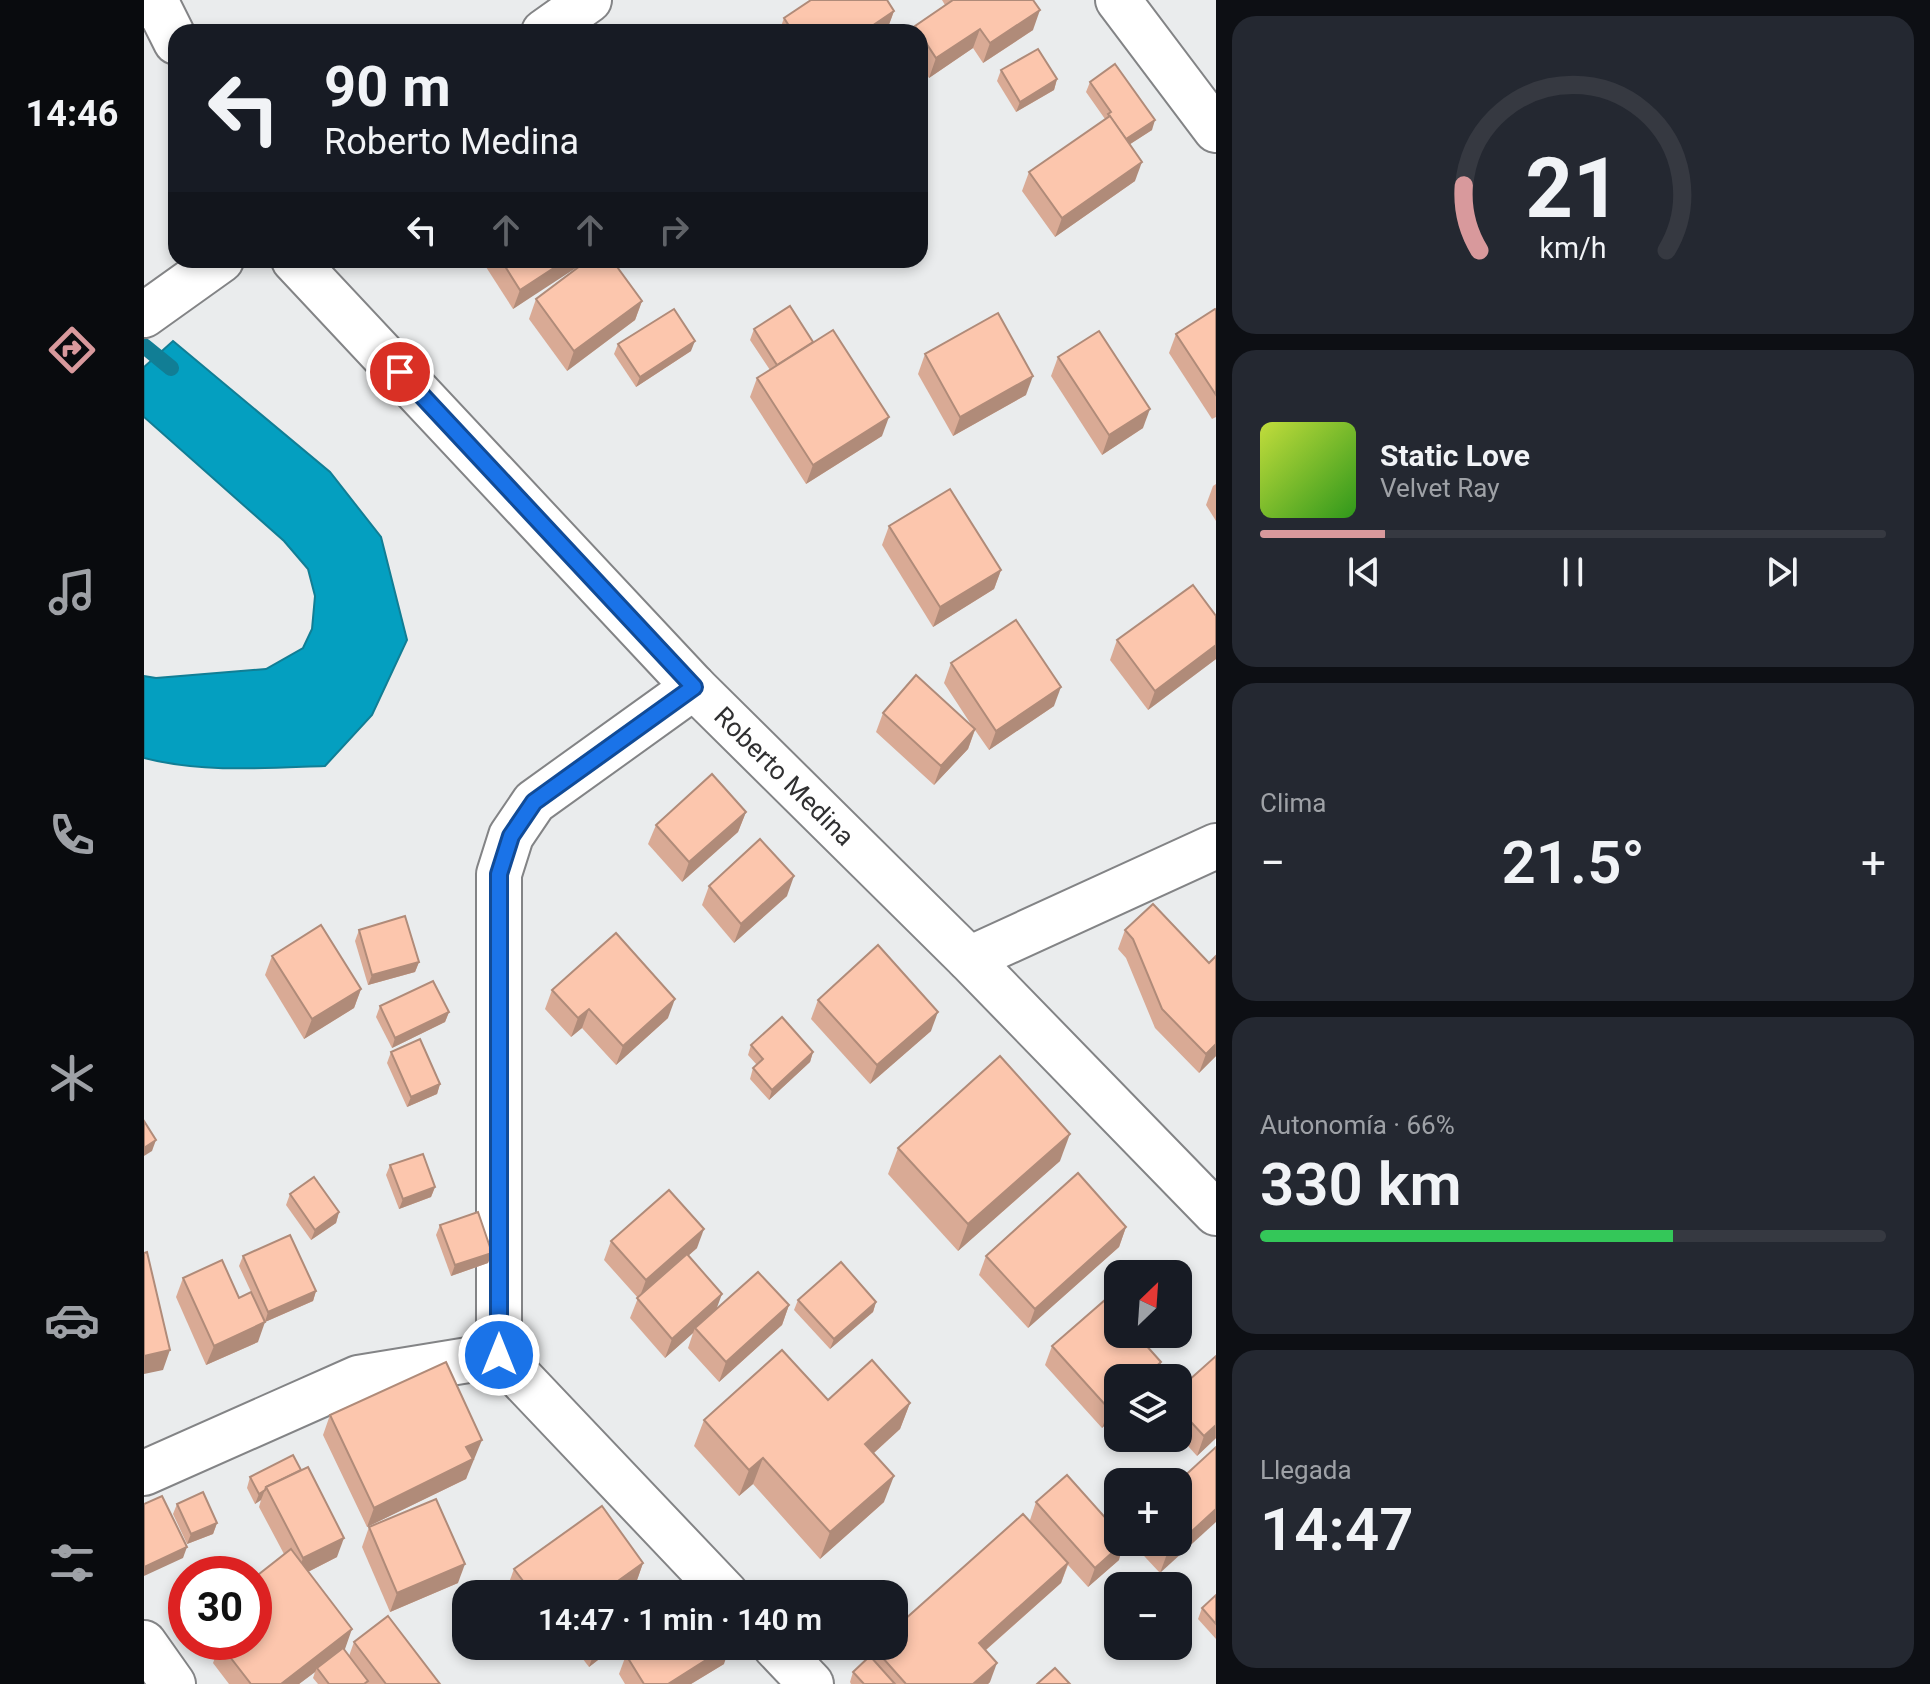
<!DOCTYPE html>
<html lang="es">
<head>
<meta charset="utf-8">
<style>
	body { margin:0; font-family:Roboto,sans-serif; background:#242831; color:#f1f3f6; height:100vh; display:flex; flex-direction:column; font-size:30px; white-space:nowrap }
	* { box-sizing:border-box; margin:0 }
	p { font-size:26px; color:#9ea1a6 }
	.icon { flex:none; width:44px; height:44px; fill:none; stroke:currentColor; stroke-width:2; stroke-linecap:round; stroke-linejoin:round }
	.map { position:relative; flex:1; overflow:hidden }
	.panel { display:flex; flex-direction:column; gap:16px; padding:16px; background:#0d0f14; width:714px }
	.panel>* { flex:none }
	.guide { position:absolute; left:24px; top:24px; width:760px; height:244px; border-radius:24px; box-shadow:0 4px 12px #0003; background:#171b24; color:#f1f3f6; overflow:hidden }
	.needle { width:52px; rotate:25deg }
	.fabs { position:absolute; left:960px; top:1260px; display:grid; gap:16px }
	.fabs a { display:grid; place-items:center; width:88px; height:88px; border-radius:16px; background:#171b24; box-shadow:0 4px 12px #0003; font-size:40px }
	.speed { position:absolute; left:24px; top:1556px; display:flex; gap:16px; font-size:40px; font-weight:700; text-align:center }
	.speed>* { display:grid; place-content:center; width:104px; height:104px; border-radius:50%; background:#171b24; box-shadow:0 4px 12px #0003; line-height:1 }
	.speed .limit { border:12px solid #d22; background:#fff; color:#111 }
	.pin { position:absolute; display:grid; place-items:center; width:68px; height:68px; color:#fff; margin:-34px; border:4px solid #fff; border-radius:50%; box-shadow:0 2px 8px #0007 }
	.me { position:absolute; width:88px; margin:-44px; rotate:0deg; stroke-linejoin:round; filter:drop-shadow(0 0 6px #0008) }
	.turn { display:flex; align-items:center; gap:28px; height:168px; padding:0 24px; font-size:36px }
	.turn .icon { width:104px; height:104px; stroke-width:2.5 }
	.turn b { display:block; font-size:56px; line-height:68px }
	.lanes { display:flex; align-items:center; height:76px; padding:0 24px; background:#0003; justify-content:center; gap:40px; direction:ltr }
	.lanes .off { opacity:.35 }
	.big { font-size:60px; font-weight:600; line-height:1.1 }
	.panel .tile { flex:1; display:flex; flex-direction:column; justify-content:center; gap:12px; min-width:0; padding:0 28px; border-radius:24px; background:#242831 }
	.panel .dial { align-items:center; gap:0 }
	.dial svg { height:208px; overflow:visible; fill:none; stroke:#363941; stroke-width:7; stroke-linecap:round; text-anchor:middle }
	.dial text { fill:#f1f3f6; stroke:none }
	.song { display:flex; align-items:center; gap:24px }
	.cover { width:96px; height:96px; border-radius:12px; background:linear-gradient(135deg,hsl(70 70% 55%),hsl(110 70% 35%)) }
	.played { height:8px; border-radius:4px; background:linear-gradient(90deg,#d8999c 20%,#363941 20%) }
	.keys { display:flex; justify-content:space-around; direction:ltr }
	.heat { display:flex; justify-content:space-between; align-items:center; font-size:44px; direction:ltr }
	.charge { height:12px; border-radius:6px; background:linear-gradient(90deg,#34c759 66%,#363941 0) }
	.trip { position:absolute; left:308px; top:1580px; width:456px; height:80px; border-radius:24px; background:#171b24; box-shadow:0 4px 12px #0003; font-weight:600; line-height:80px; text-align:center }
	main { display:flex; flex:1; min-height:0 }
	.tab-bar { display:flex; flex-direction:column; width:144px; justify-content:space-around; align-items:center; background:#090b0e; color:#9ea1a6 }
	.tab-bar .icon { width:56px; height:56px }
	.tab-bar .selected { color:#d8999c }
	.tab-bar b { font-size:36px; color:#f1f3f6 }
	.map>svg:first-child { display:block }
</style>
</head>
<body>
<main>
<nav class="tab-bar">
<b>14:46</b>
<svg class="icon selected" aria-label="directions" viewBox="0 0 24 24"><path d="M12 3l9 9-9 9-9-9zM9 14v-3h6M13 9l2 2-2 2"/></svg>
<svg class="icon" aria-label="music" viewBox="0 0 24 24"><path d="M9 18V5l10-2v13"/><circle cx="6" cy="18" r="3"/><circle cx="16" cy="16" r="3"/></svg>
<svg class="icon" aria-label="phone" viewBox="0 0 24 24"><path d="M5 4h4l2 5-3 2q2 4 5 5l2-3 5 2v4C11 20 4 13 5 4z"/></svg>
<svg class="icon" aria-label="climate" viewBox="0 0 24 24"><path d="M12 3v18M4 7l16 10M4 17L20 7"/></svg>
<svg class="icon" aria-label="car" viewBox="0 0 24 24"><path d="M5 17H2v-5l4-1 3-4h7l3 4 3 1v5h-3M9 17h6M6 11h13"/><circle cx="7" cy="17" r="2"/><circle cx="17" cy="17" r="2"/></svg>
<svg class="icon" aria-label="filters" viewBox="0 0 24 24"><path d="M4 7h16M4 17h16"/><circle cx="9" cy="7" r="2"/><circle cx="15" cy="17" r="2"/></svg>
</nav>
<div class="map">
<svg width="1072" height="1684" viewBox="0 0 1072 1684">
	<rect width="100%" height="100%" fill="#eaeced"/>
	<!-- water -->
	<path fill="#049fc0" stroke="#117e95" stroke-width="2" d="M29,341L186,472L237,537L263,640L228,715L181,766C122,768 58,773 0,758V676L12,678L122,669L159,648L168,629L171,596L164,569L140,541L0,417V367Z"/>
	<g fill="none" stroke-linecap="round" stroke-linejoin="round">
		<!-- stream -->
		<polyline stroke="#117e95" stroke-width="16" points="0,346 27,368"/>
		<defs>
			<g id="minor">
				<polyline points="11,0 32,42"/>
				<polyline points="974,0 1072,130"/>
				<polyline points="400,32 445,0"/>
				<path id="s1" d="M150,260L550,687L825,959L1072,1213"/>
				<polyline points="0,315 77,260"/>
				<polyline points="550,687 390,802 367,836 355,874 355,1355 582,1594"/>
				<polyline points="825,959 1072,846"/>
				<polyline points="0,1473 214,1378 355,1355"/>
				<polyline points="0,1643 29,1684"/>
				<polyline points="631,1646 667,1684"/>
			</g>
		</defs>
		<!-- minor casing -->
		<use href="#minor" stroke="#838486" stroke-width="48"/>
		<!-- minor -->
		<use href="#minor" stroke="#fff" stroke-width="44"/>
	</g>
	<!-- wall -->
	<g fill="#d9aa95">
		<polygon points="798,0 889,0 889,30 839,63 829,48 785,78 776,64 776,32 769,32 771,26 801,5"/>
		<polygon points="750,11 743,30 740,32 635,32 640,18"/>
		<polygon points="857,70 913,79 910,90 872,112 853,81"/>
		<polygon points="946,82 1008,130 986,144 991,181 911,237 878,191 885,172 961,119 942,92"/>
		<polygon points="344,260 440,260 369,309 342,267"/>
		<polygon points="392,299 498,301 491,320 423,371 385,319"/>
		<polygon points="1072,310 1072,417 1068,419 1025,353 1032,334"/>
		<polygon points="610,329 669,342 738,436 662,484 606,397 613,378 626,370 606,340"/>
		<polygon points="474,344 547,351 492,387 470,354"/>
		<polygon points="781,354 882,395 809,436 774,374"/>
		<polygon points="914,357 999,428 958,455 907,376"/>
		<polygon points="1072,484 1072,521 1062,505 1069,486"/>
		<polygon points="745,526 857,570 850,589 789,627 738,545"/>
		<polygon points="1072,616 1072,659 1004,710 966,660 973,640"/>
		<polygon points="807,663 910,706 845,750 831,730 824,749 790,785 732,732 739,713 830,729 800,683"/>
		<polygon points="602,812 594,832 538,882 504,844 512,825"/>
		<polygon points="565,886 643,896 590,943 558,905"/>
		<polygon points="215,930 275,962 271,972 224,985 211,941"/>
		<polygon points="981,930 1065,963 1072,1056 1055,1073 1011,1028 982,958 974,949"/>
		<polygon points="128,956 217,989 210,1008 160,1039 121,975"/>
		<polygon points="408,990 524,1018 472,1065 438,1028 427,1037 401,1009"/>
		<polygon points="674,1000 787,1031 726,1084 667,1019"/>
		<polygon points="236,1006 305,1012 301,1022 248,1048 232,1017"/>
		<polygon points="607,1045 669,1052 666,1062 625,1100 606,1079 609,1068 613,1065 604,1055"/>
		<polygon points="247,1052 296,1084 293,1094 263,1107 243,1063"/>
		<polygon points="754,1148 916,1161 814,1251 744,1174"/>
		<polygon points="246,1165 291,1187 287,1197 255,1209 242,1175"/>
		<polygon points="146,1194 195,1212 192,1223 167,1240 142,1205"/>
		<polygon points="296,1225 348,1253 344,1263 307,1276 292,1235"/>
		<polygon points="982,1227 975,1247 884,1328 835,1275 842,1256"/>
		<polygon points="467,1241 553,1248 544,1256 572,1309 645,1305 638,1325 575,1382 544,1348 549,1333 521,1358 486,1318 494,1298 460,1260"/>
		<polygon points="99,1256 172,1291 169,1301 121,1322 95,1266"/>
		<polygon points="39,1278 95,1298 114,1342 62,1365 32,1297"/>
		<polygon points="654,1300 732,1302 729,1312 686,1349 650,1310"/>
		<polygon points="908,1346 1017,1362 1011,1378 974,1378 974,1413 958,1428 901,1365"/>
		<polygon points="1034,1390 1072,1438 1053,1456 1034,1435"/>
		<polygon points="684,1400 766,1403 756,1429 730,1453 740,1502 676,1559 609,1484 595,1496 550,1446 560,1420"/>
		<polygon points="186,1415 331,1459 328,1460 322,1479 223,1527 179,1435"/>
		<polygon points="149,1455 193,1557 164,1572 201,1649 200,1650 205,1656 210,1642 296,1684 174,1684 169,1678 171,1672 155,1684 85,1684 69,1663 76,1644 112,1616 110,1613 110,1578 140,1554 115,1507 117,1500 111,1504 103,1488 106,1477"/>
		<polygon points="892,1502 975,1560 944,1587 924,1565 917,1583 842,1650 846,1682 844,1684 707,1684 706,1682 709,1672 726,1656 729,1647 886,1520"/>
		<polygon points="33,1504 73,1523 69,1534 43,1544 29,1514"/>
		<polygon points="225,1527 314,1583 246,1612 218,1547"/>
		<polygon points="987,1542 1034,1542 1016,1573"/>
		<polygon points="499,1563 492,1583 476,1594 367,1594 363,1588 370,1569"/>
		<polygon points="1072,1595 1072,1639 1054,1619 1058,1608"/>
		<polygon points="429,1646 472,1646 445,1667"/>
		<polygon points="482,1655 580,1664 547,1684 481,1684 475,1674"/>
	</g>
	<!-- shaded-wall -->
	<g fill="#b08b79">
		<polygon points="896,10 889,30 839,63 846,43"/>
		<polygon points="750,11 743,30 740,32 719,32"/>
		<polygon points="836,29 829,48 785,78 792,58"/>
		<polygon points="913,79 910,90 872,112 876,102"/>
		<polygon points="1011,120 1008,130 977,150 981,140"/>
		<polygon points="998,162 991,181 911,237 918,218"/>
		<polygon points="422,260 440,260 438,264 369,309 376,290"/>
		<polygon points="498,301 491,320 423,371 430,351"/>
		<polygon points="551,341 547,351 492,387 496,377"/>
		<polygon points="889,376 882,395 809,436 816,417"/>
		<polygon points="1006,409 999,428 958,455 965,435"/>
		<polygon points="745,417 738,436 662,484 669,465"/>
		<polygon points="857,570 850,589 789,627 796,607"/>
		<polygon points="1072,645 1072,659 1004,710 1011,691"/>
		<polygon points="917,687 910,706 845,750 852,731"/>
		<polygon points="831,729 824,749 790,785 797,766"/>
		<polygon points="602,812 594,832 538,882 545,862"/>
		<polygon points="650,876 643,896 590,943 597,924"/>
		<polygon points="275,962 271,972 224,985 228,975"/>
		<polygon points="217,989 210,1008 160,1039 168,1019"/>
		<polygon points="531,999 524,1018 472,1065 479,1046"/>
		<polygon points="445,1009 438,1028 427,1037 434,1018"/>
		<polygon points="305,1012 301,1022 248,1048 251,1038"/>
		<polygon points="794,1012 787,1031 726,1084 733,1065"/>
		<polygon points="1072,1044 1072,1056 1055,1073 1062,1054"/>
		<polygon points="669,1052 666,1062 625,1100 628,1090"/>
		<polygon points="296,1084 293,1094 263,1107 267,1097"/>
		<polygon points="926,1134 916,1161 814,1251 824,1224"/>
		<polygon points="12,1140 8,1151 0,1156 0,1148"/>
		<polygon points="291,1187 287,1197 255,1209 259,1199"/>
		<polygon points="195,1212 192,1223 167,1240 171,1230"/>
		<polygon points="982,1227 975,1247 884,1328 891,1309"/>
		<polygon points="560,1229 553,1248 495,1299 502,1280"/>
		<polygon points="348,1253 344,1263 307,1276 311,1265"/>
		<polygon points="172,1291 169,1301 121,1322 124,1312"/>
		<polygon points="578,1294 571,1313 551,1328 549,1333 521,1358 528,1339"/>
		<polygon points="732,1302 729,1312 686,1349 690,1339"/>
		<polygon points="645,1305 638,1325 575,1382 582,1362"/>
		<polygon points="121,1322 114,1342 62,1365 70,1346"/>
		<polygon points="26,1350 19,1370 0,1374 0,1356"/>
		<polygon points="1017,1362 1011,1378 999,1378"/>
		<polygon points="974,1400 974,1413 958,1428 965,1409"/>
		<polygon points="766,1403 756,1429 711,1470 721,1444"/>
		<polygon points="1072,1425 1072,1438 1053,1456 1060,1436"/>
		<polygon points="338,1440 322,1479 223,1527 230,1508 322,1447"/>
		<polygon points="619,1458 609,1484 595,1496 605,1470"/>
		<polygon points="750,1476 740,1502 676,1559 686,1532"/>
		<polygon points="121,1490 117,1500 111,1504 115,1494"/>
		<polygon points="1072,1509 1072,1522 1016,1573 1023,1554"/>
		<polygon points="73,1523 69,1534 43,1544 47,1534"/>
		<polygon points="200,1538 193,1557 152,1578 159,1558"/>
		<polygon points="980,1542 975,1560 944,1587 951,1568"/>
		<polygon points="43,1547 39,1558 0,1576 0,1567"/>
		<polygon points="499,1563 492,1583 476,1594 459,1594 460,1591"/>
		<polygon points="924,1563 917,1583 828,1662 835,1643"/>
		<polygon points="321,1564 314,1583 246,1612 253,1593"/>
		<polygon points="208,1629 201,1649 174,1670 173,1668 171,1672 155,1684 137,1684"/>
		<polygon points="453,1646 472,1646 445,1667 452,1647"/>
		<polygon points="584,1646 586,1646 580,1664 547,1684 524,1684"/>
		<polygon points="853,1663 846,1682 844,1684 829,1684"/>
	</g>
	<!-- building -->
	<g fill="#fcc6ad" stroke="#b08b79" stroke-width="2">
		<polygon points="667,0 743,0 750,11 719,32 649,32 640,18"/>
		<polygon points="809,0 889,0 896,10 846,43 836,29 792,58 771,26"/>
		<polygon points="894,49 913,79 876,102 857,70"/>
		<polygon points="971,64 1011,120 982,139 964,114 967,112 946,82"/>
		<polygon points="966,116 998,162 918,218 885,172"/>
		<polygon points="357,260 422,260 376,290"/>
		<polygon points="444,260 468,260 498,301 430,351 392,299"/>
		<polygon points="646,306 669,342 633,365 610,329"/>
		<polygon points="530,309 551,341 496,377 474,344"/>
		<polygon points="1071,309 1072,310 1072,395 1032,334"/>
		<polygon points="854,313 889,376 816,417 781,354"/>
		<polygon points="689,330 745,417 669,465 613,378"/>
		<polygon points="955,331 1006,409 965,435 914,357"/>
		<polygon points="806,489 857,570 796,607 745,526"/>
		<polygon points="1049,585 1072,616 1072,645 1011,691 973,640"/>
		<polygon points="872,620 917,687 852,731 807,663"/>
		<polygon points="772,675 831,729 797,766 739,713"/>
		<polygon points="568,774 602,812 545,862 512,825"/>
		<polygon points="616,839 650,876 597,924 565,886"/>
		<polygon points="1009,904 1065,963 1072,956 1072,1044 1062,1054 1018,1009 989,939 981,930"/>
		<polygon points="261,916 275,962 228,975 215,930"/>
		<polygon points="177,925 217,989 168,1019 128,956"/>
		<polygon points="472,933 531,999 479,1046 445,1009 434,1018 408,990"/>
		<polygon points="734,945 794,1012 733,1065 674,1000"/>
		<polygon points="289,981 305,1012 251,1038 236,1006"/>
		<polygon points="638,1017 669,1052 628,1090 609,1068 619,1059 607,1045"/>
		<polygon points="276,1039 296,1084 267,1097 247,1052"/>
		<polygon points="856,1056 926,1134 824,1224 754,1148"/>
		<polygon points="0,1121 12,1140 0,1148"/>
		<polygon points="279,1154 291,1187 259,1199 246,1165"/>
		<polygon points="934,1173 982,1227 891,1309 842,1256"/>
		<polygon points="170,1177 195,1212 171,1230 146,1194"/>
		<polygon points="525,1190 560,1229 502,1280 467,1241"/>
		<polygon points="334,1212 348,1253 311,1265 296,1225"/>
		<polygon points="146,1235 172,1291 124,1312 99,1256"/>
		<polygon points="3,1252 26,1350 0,1356 0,1253"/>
		<polygon points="543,1254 578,1294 528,1339 493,1298"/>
		<polygon points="78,1260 95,1298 107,1292 121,1322 70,1346 39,1278"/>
		<polygon points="697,1262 732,1302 690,1339 654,1300"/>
		<polygon points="614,1272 645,1305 582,1362 551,1328"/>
		<polygon points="961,1300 974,1314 974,1334 992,1334 1017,1362 999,1378 974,1378 974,1400 965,1409 908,1346"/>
		<polygon points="638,1350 684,1400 728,1360 766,1403 721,1444 750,1476 686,1532 619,1458 605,1470 560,1420"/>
		<polygon points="1072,1356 1072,1425 1060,1436 1034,1408 1034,1390"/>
		<polygon points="302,1362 338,1440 322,1447 329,1459 230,1508 186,1415"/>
		<polygon points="1072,1447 1072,1509 1023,1554 1012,1542 1034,1542 1034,1482"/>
		<polygon points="149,1455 157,1470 122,1487 121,1490 115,1494 106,1477"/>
		<polygon points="164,1467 200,1538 159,1558 122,1487"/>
		<polygon points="923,1475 974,1532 974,1542 980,1542 951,1568 892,1502"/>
		<polygon points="59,1492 73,1523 47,1534 33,1504"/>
		<polygon points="18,1496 43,1547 0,1567 0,1504"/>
		<polygon points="292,1499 321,1564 253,1593 225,1527"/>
		<polygon points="458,1506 499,1563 460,1591 462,1594 389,1594 370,1569"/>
		<polygon points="879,1514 924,1563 835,1643 853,1663 829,1684 762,1684 729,1647 731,1646 750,1646 750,1629"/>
		<polygon points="147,1549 208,1629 137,1684 107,1684 76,1644 79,1642 110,1642 110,1618 126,1605 110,1584 110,1578"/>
		<polygon points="1072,1595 1072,1624 1058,1608"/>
		<polygon points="244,1616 296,1684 242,1684 210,1642"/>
		<polygon points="496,1646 584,1646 524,1684 500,1684 482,1655"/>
		<polygon points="199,1648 224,1681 220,1684 185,1684 173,1668"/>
		<polygon points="726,1656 751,1684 720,1684 709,1672"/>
		<polygon points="911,1668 926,1684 893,1684"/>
	</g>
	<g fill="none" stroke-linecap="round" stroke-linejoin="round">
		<defs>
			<polyline id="route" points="256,372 550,687 390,802 367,836 355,874 355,1355"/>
		</defs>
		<!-- route casing -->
		<use href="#route" stroke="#114b97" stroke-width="20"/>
		<!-- route -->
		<use href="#route" stroke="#1a73e8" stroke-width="14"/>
	</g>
	<g text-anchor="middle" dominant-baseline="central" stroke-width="6" stroke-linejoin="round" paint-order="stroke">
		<!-- street labels -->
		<g font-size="26" fill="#303031" stroke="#eaeced">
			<text stroke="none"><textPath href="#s1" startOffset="712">Roberto Medina</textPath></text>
		</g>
	</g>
</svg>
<div class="fabs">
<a><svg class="needle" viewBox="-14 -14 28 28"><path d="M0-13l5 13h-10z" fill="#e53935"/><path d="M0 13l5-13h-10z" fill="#9ea1a6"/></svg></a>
<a><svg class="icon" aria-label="layers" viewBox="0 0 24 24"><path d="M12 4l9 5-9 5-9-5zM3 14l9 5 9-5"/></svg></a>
<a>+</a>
<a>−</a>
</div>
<div class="speed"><div class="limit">30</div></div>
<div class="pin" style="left:256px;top:372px;background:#d93025"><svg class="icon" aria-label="arrive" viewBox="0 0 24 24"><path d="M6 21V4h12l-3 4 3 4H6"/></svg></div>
<svg class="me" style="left:355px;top:1355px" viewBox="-20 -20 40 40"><circle r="17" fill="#1a73e8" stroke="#fff" stroke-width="3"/><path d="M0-11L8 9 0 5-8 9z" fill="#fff"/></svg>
<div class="trip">14:47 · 1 min · 140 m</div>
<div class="guide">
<div class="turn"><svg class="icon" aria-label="left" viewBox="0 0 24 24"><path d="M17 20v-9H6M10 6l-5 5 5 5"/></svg><div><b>90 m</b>Roberto Medina</div></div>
<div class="lanes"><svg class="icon" aria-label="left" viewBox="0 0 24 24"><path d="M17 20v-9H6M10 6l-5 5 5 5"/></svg><svg class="icon off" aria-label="ahead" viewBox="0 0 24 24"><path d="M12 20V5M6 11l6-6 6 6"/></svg><svg class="icon off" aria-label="ahead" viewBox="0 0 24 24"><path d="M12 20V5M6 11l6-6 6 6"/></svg><svg class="icon off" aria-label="right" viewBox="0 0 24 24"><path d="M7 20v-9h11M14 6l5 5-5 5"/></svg></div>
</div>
</div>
<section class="panel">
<div class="tile dial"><svg viewBox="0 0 100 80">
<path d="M14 69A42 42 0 1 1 86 69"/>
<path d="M14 69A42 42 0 0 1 8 44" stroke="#d8999c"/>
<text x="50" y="56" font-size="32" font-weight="700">21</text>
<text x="50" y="72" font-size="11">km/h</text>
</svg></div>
<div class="tile">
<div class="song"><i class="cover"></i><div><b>Static Love</b><p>Velvet Ray</p></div></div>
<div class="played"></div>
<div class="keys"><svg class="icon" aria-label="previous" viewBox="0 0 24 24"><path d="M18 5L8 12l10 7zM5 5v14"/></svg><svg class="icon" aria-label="pause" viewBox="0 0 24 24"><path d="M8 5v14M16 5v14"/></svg><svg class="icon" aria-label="next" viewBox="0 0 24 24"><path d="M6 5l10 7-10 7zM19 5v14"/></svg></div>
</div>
<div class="tile"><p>Clima</p>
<div class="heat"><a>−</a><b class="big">21.5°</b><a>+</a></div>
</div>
<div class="tile"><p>Autonomía · 66%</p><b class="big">330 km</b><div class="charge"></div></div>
<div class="tile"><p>Llegada</p><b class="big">14:47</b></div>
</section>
</main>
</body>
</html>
